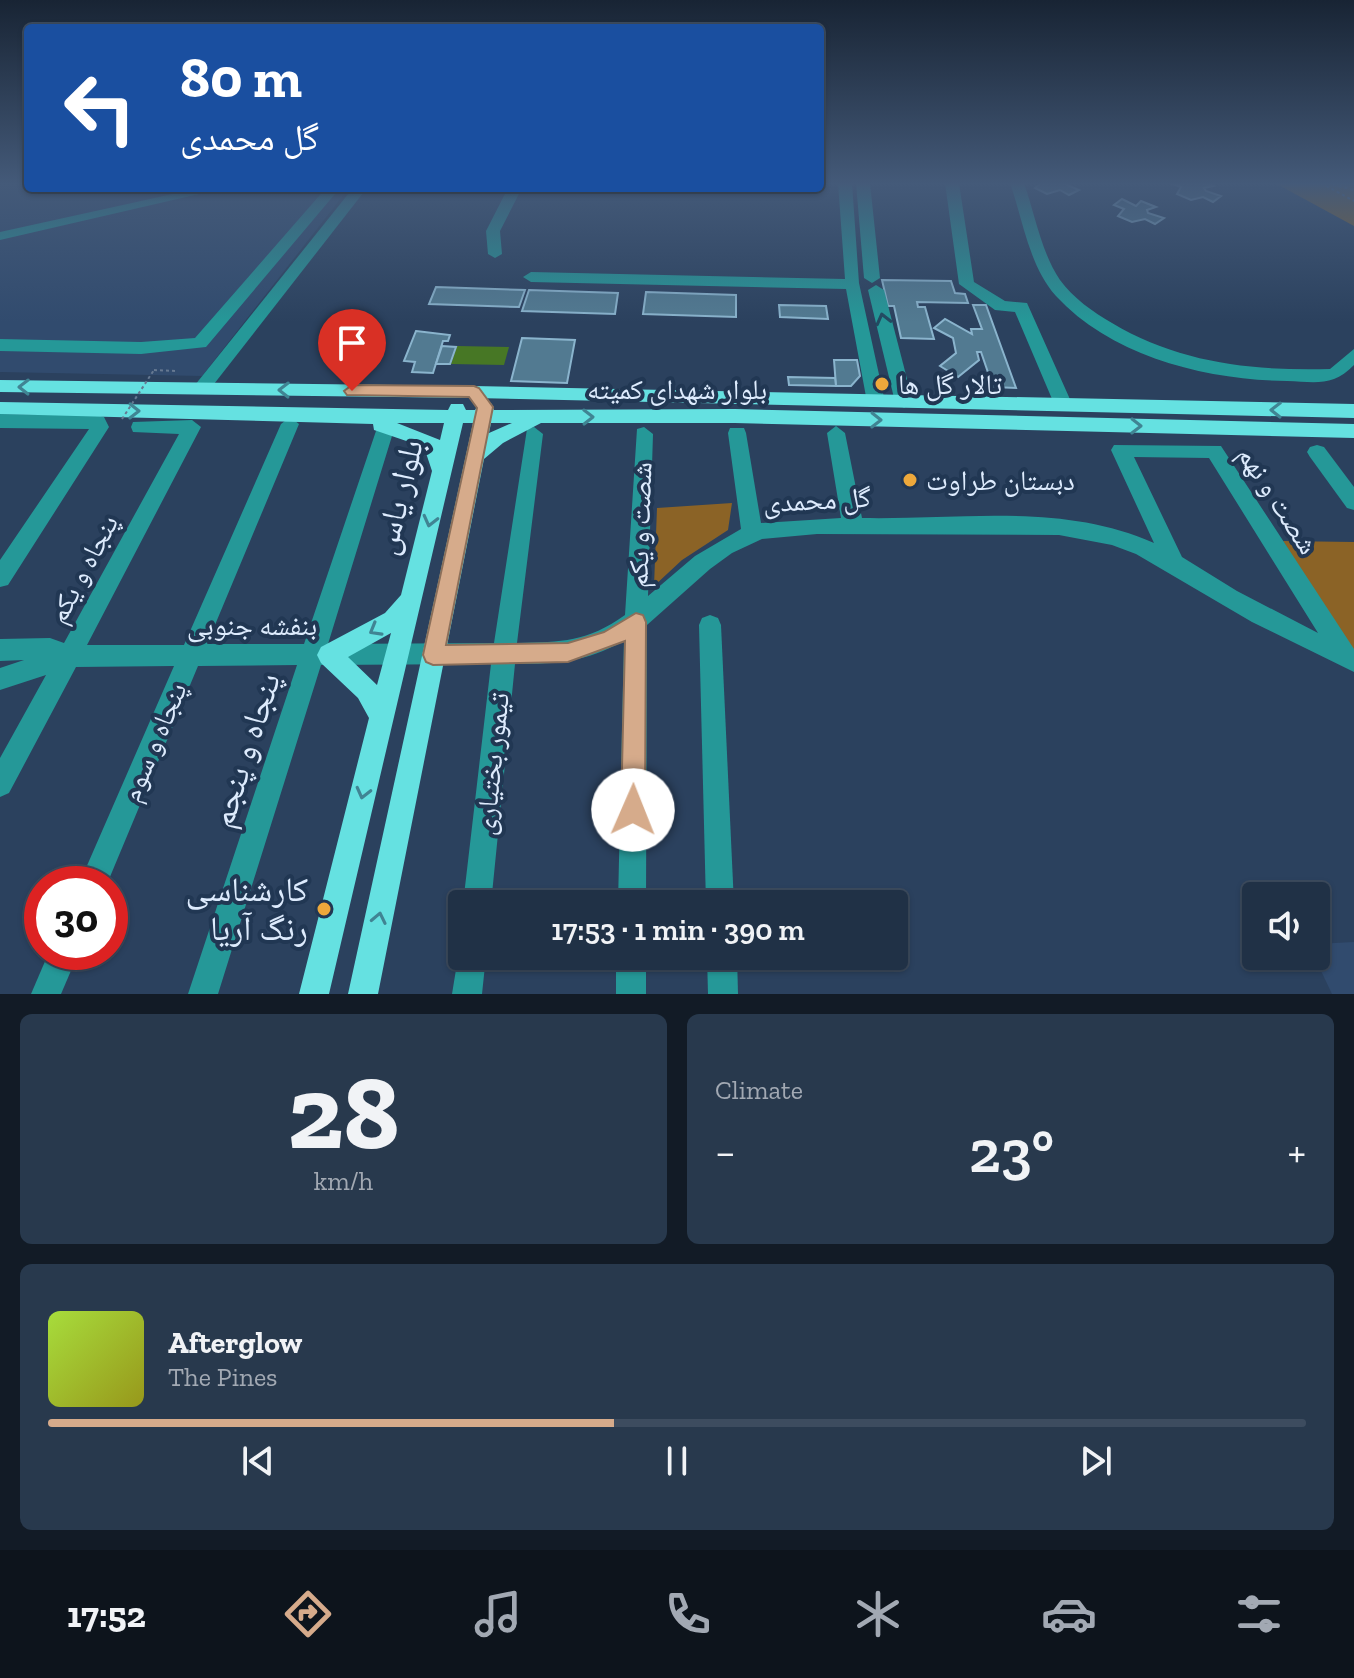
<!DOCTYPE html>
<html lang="en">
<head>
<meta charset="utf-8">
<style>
	body { margin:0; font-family:"Zilla Slab","Noto Naskh Arabic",serif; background:#28394d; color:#f1f3f6; height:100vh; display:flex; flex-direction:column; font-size:30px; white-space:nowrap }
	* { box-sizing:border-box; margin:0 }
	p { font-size:26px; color:#a2a9b3 }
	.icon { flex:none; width:44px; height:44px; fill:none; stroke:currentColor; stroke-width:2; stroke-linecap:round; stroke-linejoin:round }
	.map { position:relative; height:994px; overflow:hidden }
	.panel { display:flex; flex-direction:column; gap:20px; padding:20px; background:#121b26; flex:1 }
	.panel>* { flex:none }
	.banner { position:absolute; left:24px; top:24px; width:800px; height:168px; border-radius:8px; box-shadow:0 2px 6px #0004,0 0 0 2px #3d4c5f; background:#1a4fa0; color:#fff; overflow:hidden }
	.controls { position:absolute; left:1242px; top:882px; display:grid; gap:16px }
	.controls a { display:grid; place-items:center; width:88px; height:88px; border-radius:8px; background:#203146; box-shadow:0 2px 6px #0004,0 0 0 2px #3d4c5f; font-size:40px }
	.speed { position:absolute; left:24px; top:866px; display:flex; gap:16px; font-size:40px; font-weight:700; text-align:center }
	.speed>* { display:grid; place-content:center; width:104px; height:104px; border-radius:50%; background:#203146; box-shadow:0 2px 6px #0004,0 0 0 2px #3d4c5f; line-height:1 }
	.speed .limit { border:12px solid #d22; background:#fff; color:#111 }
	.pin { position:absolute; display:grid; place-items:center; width:68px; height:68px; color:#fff; margin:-82px -34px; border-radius:50% 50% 50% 0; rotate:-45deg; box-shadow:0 0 8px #0007 }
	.pin .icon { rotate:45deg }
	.me { position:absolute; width:88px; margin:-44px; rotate:1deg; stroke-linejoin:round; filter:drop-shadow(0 0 6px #0008) }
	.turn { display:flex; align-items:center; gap:28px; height:168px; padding:0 24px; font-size:36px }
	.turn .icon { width:104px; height:104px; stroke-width:2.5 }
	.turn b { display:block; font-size:56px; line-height:68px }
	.big { font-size:60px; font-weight:600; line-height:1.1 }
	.panel .tile { flex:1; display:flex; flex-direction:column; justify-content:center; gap:12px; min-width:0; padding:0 28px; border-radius:12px; background:#28394d }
	.panel .dial { align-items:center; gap:0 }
	.dial b { font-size:104px; line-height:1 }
	.song { display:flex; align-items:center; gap:24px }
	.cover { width:96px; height:96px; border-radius:12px; background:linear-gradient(135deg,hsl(80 70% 55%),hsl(60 70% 35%)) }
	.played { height:8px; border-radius:4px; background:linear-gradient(90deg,#d6ab8b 45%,#3d4c5f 45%) }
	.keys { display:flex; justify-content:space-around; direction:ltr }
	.heat { display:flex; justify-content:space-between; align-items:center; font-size:44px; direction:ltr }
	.panel .tiles { flex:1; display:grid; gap:20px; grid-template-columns:1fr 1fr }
	.tile:last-child { grid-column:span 2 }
	.trip { position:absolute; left:448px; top:890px; width:460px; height:80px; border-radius:8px; background:#203146; box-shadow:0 2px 6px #0004,0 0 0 2px #3d4c5f; font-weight:600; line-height:80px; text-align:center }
	.tab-bar { display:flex; height:128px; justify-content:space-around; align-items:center; background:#0d141c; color:#a2a9b3 }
	.tab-bar .icon { width:56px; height:56px }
	.tab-bar .on { color:#d6ab8b }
	.tab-bar b { font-size:36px; color:#f1f3f6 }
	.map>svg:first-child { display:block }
</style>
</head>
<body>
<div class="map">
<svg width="1354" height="994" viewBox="0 0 1354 994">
	<rect width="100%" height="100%" fill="#2b415e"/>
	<!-- built -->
	<g fill="#314b6e">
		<polygon points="0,183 28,183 28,188 349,188 202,376 0,372"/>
		<polygon points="1354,942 1354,994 1332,994 1314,956 1316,944"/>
	</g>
	<!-- green -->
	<g fill="#8b6326">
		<polygon points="732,503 728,530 682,560 654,586 657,508"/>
		<polygon points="1283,541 1354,542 1354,652 1349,651"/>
	</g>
	<!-- forest -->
	<polygon fill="#8b6324" points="1275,183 1354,183 1354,226"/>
	<!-- water -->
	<polygon fill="#477725" points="457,346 509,347 504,365 451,364"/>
	<!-- building -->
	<g fill="#527a91" stroke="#8ab4cd" stroke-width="2">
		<polygon points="1041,183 1063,183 1079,190 1069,195 1060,190 1047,194 1035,188"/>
		<polygon points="1171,183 1205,183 1213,186 1204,188 1206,191 1221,196 1213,202 1203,197 1191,200 1177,194 1181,187"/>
		<polygon points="1122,199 1136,206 1141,201 1156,207 1147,210 1148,213 1164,218 1155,224 1145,219 1132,222 1118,216 1124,209 1114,205"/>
		<polygon points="882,280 951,281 955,293 965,294 968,303 917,302 918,307 925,307 934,339 901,338 894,306 888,306"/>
		<polygon points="436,287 525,290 519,307 429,304"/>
		<polygon points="529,290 618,293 615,314 522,311"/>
		<polygon points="646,292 736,295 736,317 643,314"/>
		<polygon points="779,305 826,306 828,319 780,317"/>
		<polygon points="973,305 986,305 1016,388 993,387 981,352 977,352 979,360 958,377 940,366 956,353 953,338 934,328 945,319 972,334 971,329 982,329"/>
		<polygon points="416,331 450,335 448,341 443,341 433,373 412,372 415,362 404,361"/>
		<polygon points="522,338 575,340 567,383 511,381"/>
		<polygon points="442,346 456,347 450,364 436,364"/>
		<polygon points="834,360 857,360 860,376 851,386 836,386"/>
		<polygon points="788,377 835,378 836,386 789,385"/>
	</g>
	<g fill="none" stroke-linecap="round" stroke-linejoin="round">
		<!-- path -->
		<g stroke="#667992" stroke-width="2" stroke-dasharray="3 3" stroke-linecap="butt">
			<polyline points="1321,183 1354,201"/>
			<polyline points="1327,183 1354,190"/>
			<polyline points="154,370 176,371"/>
		</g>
		<!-- minor -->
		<g fill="#259898" fill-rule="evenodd">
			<polygon points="838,183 852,183 859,283 885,402 882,407 870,407 867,402 846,289 531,282 523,277 531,272 845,279"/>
			<polygon points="856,183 870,183 880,278 872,283 864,278"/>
			<polygon points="945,183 959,183 974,282 1005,301 1027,303 1073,406 1070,411 1058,411 1055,406 1015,312 995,310 959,284"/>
			<path d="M1010,183H1024C1035,214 1041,252 1060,280C1073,298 1093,312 1112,323C1179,363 1252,371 1330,369L1354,349V365C1333,387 1315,382 1287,381C1207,380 1112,357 1056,296C1029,266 1023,220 1010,183Z"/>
			<polygon points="200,188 225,188 0,240 0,232"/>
			<polygon points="326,188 340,188 206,347 141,354 0,351 0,339 141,342 195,338"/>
			<polygon points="353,188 367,188 207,393 195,393 192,389 195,385"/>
			<polygon points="508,188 522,188 500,231 502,254 495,258 488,254 486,231"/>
			<polygon points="876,285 884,290 913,402 904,408 895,402 868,290"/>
			<polygon points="0,414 97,415 104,417 109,427 8,585 0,587 0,560 89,429 0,428"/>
			<path d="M290,417L299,424L207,644H304L376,431L383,429L392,436L328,644L494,643L527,429L534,427L543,434L517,643C562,642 587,642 625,615L637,429L644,427L653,434L648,596L695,556L741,529L728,433L730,428H744L746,433L761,523L841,518L827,433L836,426L845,433L862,518C959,520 1062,502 1154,543L1111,450L1114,445L1221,446L1354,649V672L1252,622L1136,554L1112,545L1059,535L817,534L762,539L732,553L710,569L647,625L646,904H618L624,641C584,662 559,664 515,664L491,904H463L491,664L321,665L218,994H188L297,665L198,666L107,884H79L174,666L76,667L9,793L0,797V758L46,675L0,690V668L24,660L0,661V639L50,638L64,643L179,434L133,432L131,427L133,422L192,420L201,427L87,645H184L281,424ZM1134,457L1209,458L1318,633L1237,591L1182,557Z"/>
			<polygon points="1317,445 1324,447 1354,487 1354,510 1347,508 1310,457 1307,452 1310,447"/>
			<polygon points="710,615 718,618 721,625 734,904 706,904 699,625 702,618"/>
			<polygon points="460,945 462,956 486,956 482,994 452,994"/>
			<polygon points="49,952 79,952 61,994 31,994"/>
			<rect x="616" y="956" width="30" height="38"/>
			<polygon points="707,956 737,956 738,994 708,994"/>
		</g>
		<!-- major -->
		<g fill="#65e1e1" fill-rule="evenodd">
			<polygon points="0,380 474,386 1354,404 1354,418 474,398 0,392"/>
			<path d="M0,402L448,410L451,404H463L466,410H475L479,403H491L494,410L735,409L1354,424V438L735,423H541L503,443L484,459L378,994H348L473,423H463L329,994H299L369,718L358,698L321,663L317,655L321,647L385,613L401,595L432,471L424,447L374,430L373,424L0,414ZM397,423H444L440,440ZM491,423H512L489,433ZM391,633L377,685L348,657Z"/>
		</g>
		<!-- path-bridge -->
		<polyline stroke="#667992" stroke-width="2" stroke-dasharray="3 3" stroke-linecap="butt" points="122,419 154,370"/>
	</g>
	<!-- one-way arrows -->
	<defs><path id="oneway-chevron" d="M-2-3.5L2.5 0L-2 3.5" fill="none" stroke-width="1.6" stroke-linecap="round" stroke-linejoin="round" transform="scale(2)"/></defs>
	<use stroke="#224a61" href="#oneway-chevron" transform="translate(883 319) rotate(-104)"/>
	<g stroke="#408493">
		<use href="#oneway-chevron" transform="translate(24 387) rotate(-179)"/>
		<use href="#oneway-chevron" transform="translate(284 390) rotate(-179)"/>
		<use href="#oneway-chevron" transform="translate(1276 410) rotate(-179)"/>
		<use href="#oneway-chevron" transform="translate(134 411) rotate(1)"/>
		<use href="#oneway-chevron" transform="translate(588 417) rotate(-1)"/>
		<use href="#oneway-chevron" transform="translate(876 420) rotate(1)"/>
		<use href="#oneway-chevron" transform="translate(1136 426) rotate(1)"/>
		<use href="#oneway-chevron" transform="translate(430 521) rotate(104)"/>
		<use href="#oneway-chevron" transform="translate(375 630) rotate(150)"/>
		<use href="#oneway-chevron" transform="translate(363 793) rotate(104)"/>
		<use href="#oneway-chevron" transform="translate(379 918) rotate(-78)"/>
	</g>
	<!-- sky -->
	<linearGradient id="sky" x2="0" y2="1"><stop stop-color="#182434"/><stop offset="0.57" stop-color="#445a79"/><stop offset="1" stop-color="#445a79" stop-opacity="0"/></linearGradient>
	<rect width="1354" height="322" fill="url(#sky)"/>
	<!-- route -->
	<polygon fill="#d6ab8b" stroke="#8b6f5a" stroke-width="2" points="352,385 474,386 479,388 493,407 446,645 568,643 604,632 636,613 643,615 646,622 645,810 642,819 633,822 624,819 621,810 625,641 568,662 433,665 426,662 423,655 477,408 469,397 347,395 344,391"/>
	<!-- markers -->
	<g fill="#eda83b" stroke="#213753" stroke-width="3">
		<circle cx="882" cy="384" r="8"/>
		<circle cx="910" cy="480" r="8"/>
		<circle cx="324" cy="909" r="8"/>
	</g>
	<g text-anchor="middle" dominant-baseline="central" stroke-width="8" stroke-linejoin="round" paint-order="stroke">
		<!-- poi labels -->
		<g font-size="28" fill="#ddebfd" stroke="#213753" text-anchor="start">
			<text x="898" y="384">تالار گل ها</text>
			<text x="926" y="480">دبستان طراوت</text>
		</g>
		<!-- street labels -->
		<g font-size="28" fill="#ddebfd" stroke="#213753">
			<text x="677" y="389">بلوار شهدای کمیته</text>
			<text transform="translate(817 500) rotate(-3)">گل محمدی</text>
			<text transform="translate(1278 500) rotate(57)">شصت و نهم</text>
			<text transform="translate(640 525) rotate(-88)">شصت و یکم</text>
			<text transform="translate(83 569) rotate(-62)">پنجاه و یکم</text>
			<text x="252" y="625">بنفشه جنوبی</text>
			<text transform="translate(154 742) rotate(-67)">پنجاه و سوم</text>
			<text transform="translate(492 764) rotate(-84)">تیمور بختیاری</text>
		</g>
		<!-- near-street labels -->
		<g font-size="34" fill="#ddebfd" stroke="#213753">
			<text transform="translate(398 497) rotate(-76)">بلوار یاس</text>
			<text transform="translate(245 750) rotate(-72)">پنجاه و پنجم</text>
		</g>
		<!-- near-poi labels -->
		<g font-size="34" fill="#ddebfd" stroke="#213753" text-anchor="end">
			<text x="308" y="889">کارشناسی<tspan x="308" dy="39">رنگ آریا</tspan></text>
		</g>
	</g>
</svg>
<div class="controls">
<a><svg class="icon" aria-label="sound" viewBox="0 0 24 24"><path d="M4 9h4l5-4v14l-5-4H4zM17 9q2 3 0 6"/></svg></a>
</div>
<div class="speed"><div class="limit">30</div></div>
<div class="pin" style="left:352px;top:391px;background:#d93025"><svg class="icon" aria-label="arrive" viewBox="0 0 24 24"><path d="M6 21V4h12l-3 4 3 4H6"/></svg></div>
<svg class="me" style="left:633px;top:810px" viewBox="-20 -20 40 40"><circle r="19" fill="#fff"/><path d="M0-13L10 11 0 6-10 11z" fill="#d6ab8b"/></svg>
<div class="trip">17:53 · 1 min · 390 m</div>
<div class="banner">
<div class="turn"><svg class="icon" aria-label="left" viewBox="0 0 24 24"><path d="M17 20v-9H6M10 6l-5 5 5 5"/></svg><div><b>80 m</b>گل محمدی</div></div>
</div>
</div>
<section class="panel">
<div class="tiles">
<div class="tile dial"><b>28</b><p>km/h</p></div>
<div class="tile"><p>Climate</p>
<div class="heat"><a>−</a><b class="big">23°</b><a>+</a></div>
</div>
<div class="tile">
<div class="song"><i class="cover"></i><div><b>Afterglow</b><p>The Pines</p></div></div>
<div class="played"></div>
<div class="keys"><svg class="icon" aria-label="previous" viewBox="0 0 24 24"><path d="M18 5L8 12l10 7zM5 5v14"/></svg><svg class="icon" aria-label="pause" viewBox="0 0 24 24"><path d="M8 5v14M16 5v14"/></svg><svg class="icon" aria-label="next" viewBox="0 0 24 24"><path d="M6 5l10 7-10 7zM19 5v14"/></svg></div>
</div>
</div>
</section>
<nav class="tab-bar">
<b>17:52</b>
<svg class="icon on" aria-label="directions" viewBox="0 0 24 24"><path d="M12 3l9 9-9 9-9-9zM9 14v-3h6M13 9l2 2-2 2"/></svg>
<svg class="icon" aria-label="music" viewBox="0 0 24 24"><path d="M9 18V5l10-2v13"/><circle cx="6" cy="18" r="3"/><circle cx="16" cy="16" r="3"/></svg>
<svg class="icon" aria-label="phone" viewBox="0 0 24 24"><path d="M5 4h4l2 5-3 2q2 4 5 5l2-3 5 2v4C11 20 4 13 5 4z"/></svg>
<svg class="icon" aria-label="climate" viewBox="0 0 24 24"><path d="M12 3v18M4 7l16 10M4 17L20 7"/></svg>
<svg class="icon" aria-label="car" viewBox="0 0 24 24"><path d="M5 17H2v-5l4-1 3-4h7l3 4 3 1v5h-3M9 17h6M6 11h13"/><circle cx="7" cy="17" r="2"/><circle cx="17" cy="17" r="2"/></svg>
<svg class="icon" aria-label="filters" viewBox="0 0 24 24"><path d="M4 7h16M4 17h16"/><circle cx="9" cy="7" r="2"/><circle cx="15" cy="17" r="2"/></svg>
</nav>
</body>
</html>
